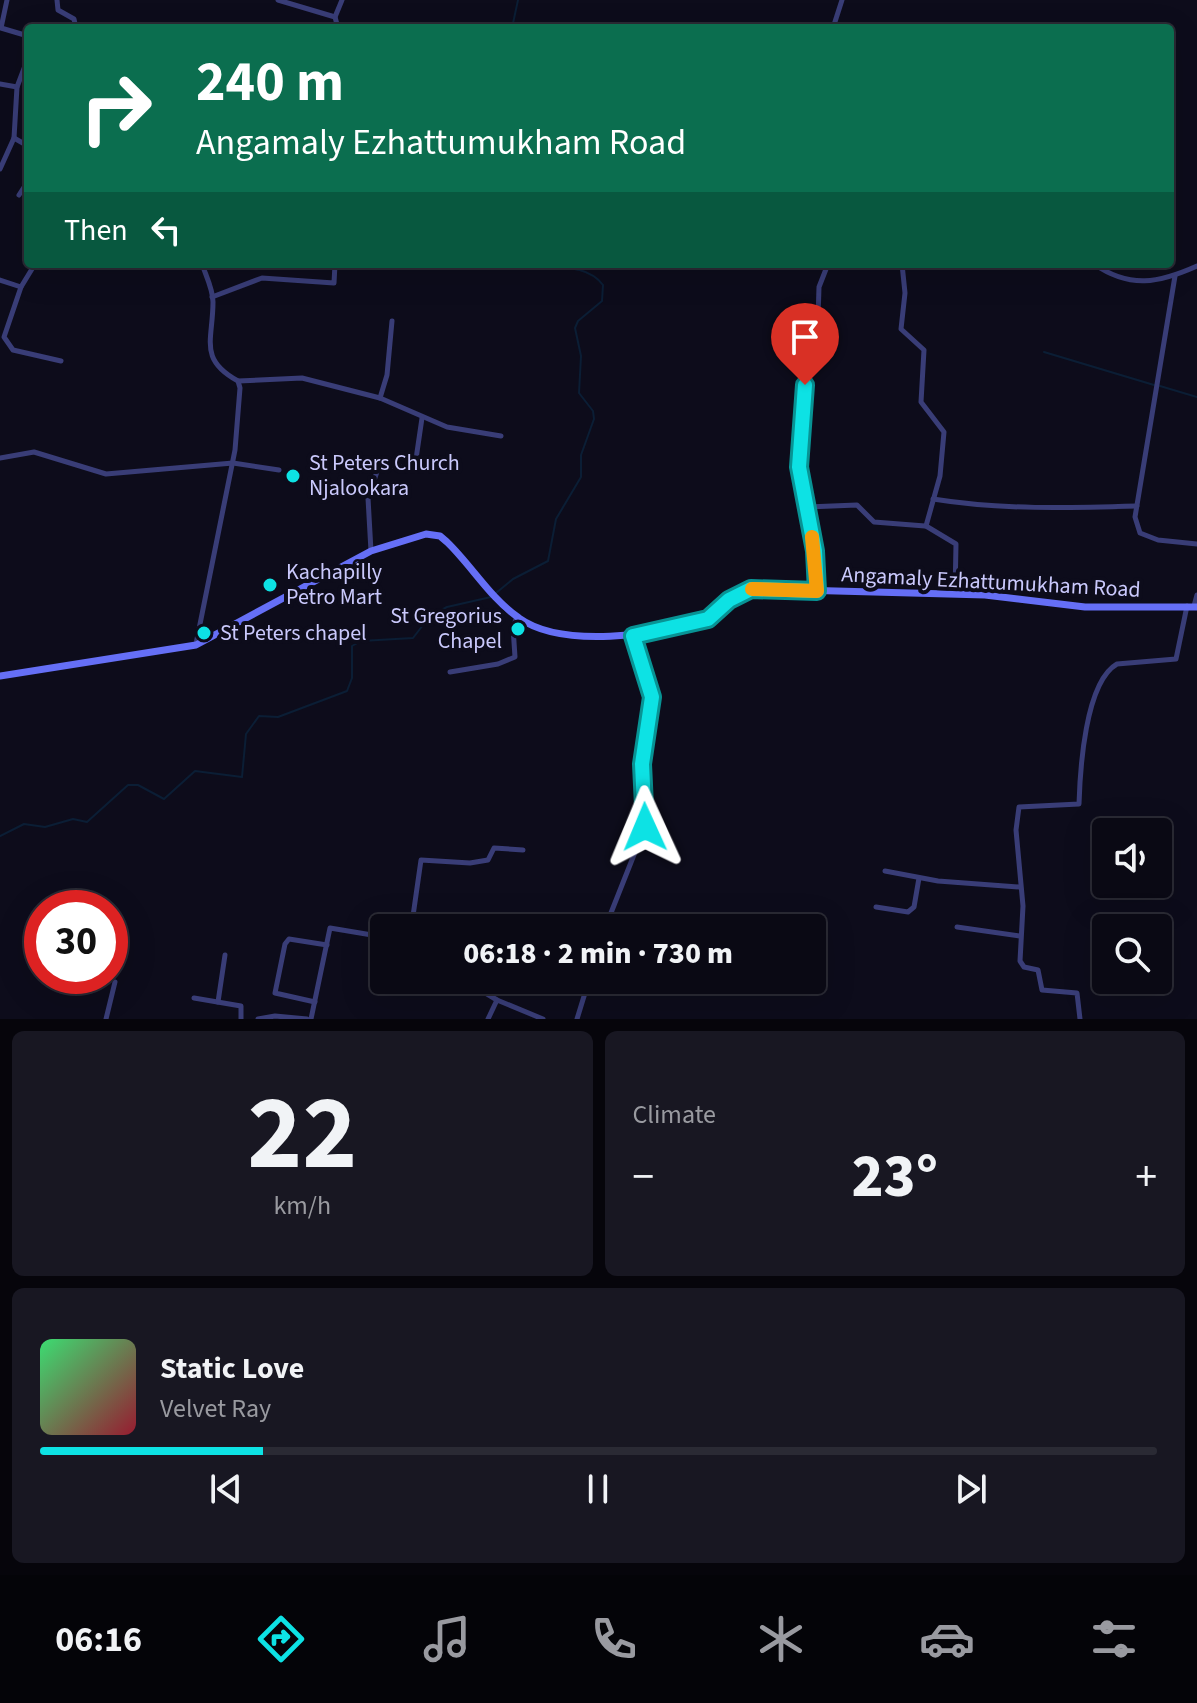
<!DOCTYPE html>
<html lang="en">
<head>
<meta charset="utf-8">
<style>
	body { margin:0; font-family:"Source Sans 3",sans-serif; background:#181722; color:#f1f3f6; height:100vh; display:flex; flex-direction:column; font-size:30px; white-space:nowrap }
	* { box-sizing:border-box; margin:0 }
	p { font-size:26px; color:#999aa0 }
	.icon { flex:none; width:44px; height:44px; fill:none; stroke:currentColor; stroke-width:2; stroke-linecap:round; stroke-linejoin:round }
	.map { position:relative; height:1019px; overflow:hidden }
	.details { display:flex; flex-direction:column; gap:12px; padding:12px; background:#06050b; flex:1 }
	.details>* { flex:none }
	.hud { position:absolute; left:24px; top:24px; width:1150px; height:244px; border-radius:8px; box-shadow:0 8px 32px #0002,0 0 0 2px #2a2a34; background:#0b6e4f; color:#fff; overflow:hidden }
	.fabs { position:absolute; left:1092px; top:818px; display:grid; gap:16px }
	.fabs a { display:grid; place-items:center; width:80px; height:80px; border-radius:8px; background:#0a0914; box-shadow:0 8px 32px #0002,0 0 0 2px #2a2a34; font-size:40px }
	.speed { position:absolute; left:24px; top:890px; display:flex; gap:16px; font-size:40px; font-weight:700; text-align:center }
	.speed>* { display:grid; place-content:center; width:104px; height:104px; border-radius:50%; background:#0a0914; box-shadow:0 8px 32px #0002,0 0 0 2px #2a2a34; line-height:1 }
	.speed .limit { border:12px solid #d22; background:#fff; color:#111 }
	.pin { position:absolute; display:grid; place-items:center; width:68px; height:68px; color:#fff; margin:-82px -34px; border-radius:50% 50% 50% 0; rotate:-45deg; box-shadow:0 0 8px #0007 }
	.pin .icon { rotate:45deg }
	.me { position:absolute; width:88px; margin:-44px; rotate:359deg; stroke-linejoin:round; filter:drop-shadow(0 0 6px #0008) }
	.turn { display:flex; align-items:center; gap:28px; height:168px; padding:0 40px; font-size:36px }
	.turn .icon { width:104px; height:104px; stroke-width:2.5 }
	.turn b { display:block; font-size:56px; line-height:68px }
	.then { display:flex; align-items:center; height:76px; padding:0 40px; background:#0003; gap:16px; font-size:30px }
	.big { font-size:60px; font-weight:800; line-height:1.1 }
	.details .tile { flex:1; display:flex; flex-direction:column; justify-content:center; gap:12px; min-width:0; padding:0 28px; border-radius:12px; background:#181722 }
	.details .dial { align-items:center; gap:0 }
	.dial b { font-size:104px; line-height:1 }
	.song { display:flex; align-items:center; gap:24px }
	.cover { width:96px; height:96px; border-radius:12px; background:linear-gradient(135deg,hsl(140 70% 55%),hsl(350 70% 35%)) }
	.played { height:8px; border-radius:4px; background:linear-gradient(90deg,#0de2e4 20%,#2a2a34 20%) }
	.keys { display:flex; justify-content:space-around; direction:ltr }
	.heat { display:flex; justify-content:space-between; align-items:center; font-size:44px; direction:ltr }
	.details .tiles { flex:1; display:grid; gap:12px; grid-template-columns:1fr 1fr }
	.tile:last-child { grid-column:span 2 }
	.trip { position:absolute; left:370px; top:914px; width:456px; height:80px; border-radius:8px; background:#0a0914; box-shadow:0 8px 32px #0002,0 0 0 2px #2a2a34; font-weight:800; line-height:80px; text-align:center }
	.tabs { display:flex; height:128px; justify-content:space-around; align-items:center; background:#040408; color:#999aa0 }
	.tabs .icon { width:56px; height:56px }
	.tabs .on { color:#0de2e4 }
	.tabs b { font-size:36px; color:#f1f3f6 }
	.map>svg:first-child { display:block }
</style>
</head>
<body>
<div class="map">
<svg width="1197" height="1019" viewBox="0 0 1197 1019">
	<rect width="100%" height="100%" fill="#0d0c1b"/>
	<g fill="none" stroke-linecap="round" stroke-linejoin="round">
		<!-- stream -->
		<g stroke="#0b1e35" stroke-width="2">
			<polyline points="512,28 518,0"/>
			<polyline points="1044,352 1154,385"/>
			<polyline points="1160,386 1197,397"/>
			<path d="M496,593L513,579L548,561L556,519L581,477V455L594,419L593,411L579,393L581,356L575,328L578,321L602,301L603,285C585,261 550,270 524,264"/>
			<polyline points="0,836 24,824 45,827 73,819 87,822 128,785 138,785 164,799 195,771 242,777 246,734 259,716 278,717 347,691 352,678 352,646 361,641 413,638 430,616 447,607 491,597"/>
		</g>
		<!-- street -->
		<g stroke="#393d77" stroke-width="5">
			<polyline points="7,0 1,28 28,36"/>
			<polyline points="57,0 58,10 74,19 76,28"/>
			<polyline points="278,0 335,17 338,28"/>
			<polyline points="335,17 342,0"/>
			<polyline points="833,28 842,0"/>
			<polyline points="0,84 17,87"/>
			<polyline points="14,138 28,146"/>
			<polyline points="0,169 14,138 17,87 28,58"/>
			<polyline points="19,195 28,181"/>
			<polyline points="902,264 905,293 901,329 924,350 921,402 944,432 940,476 926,526 956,544 955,594"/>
			<path d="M1094,264C1130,289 1159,283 1197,266"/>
			<polyline points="1175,276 1135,517 1140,533 1158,540 1197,544"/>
			<polyline points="0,280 21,287 35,264"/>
			<polyline points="21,287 4,337 13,350 61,361"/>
			<polyline points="212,297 262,278 334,283 335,264"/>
			<polyline points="238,381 302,378 380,398 447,427 501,436"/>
			<polyline points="380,398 387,375 392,321"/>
			<polyline points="0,458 34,452 106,474 233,463 279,470"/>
			<path d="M933,499C1001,510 1069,508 1137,506"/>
			<polyline points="807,507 857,505 874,522 925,526"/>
			<polyline points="371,551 368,498 379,466 409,467 416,459 422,418"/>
			<polyline points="817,591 815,551 799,467 805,357 818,319 819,287 828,264"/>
			<polyline points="1194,606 1197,595"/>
			<path d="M196,644L235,450L240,388L238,381C198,359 213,340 213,302C213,289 206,276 202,264"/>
			<polyline points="450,672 498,664 515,657 513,627 517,617"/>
			<polyline points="885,871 938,881 1019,887"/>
			<polyline points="876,907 908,912 914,907 919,878"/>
			<polyline points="528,916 585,928"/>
			<polyline points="957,927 1020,936"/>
			<polyline points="407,928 413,916 421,860 470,863 488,860 494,848 523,850"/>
			<polyline points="605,928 645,827 642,764 652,697 633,636"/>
			<polyline points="464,980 497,1000"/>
			<polyline points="194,998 241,1006 241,1019"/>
			<polyline points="218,1002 225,955"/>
			<polyline points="315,1002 275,993 285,944 289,939 327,945"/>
			<polyline points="106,1019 115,982"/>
			<polyline points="258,1019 275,1016 307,1019"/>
			<polyline points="311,1019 330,928 384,937"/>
			<polyline points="488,1019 497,1000 543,1019"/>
			<polyline points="577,1019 589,980"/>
			<path d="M1080,1019L1077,993L1042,990L1038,970L1024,967L1020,961L1023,906L1016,830L1019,807L1079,804C1080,771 1085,682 1117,664L1176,659L1187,606"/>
		</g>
		<!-- secondary -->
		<path stroke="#656ff6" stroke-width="7" d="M0,676L196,645L371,551L426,534L440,536L447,542C471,565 491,599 519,618C562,649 657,635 705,620C728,612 727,591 762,589L985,595L1085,607H1197"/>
	</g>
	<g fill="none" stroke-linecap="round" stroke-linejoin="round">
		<defs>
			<polyline id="route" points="645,827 642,764 652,697 633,636 708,619 729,600 751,589 817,591 815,551 799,467 805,385"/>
		</defs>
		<!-- route casing -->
		<use href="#route" stroke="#089394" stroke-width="20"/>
		<!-- route -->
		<use href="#route" stroke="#0de2e4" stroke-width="14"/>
		<!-- slow -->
		<polyline stroke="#f59e0b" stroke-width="14" points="752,589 817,591 812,537"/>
	</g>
	<!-- markers -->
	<g fill="#0de2e4" stroke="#0d0c1b" stroke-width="3">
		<circle cx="293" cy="476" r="8"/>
		<circle cx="270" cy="585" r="8"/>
		<circle cx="518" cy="629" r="8"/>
		<circle cx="204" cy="633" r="8"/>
	</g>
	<g text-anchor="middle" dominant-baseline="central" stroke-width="8" stroke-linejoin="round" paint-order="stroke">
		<!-- poi labels -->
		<g font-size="22" fill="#cac9fc" stroke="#0d0c1b" text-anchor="start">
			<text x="309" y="463">St Peters Church<tspan x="309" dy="25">Njalookara</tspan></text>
			<text x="286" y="572">Kachapilly<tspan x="286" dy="25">Petro Mart</tspan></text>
			<text x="502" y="616" text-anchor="end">St Gregorius<tspan x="502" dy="25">Chapel</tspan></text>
			<text x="220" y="633">St Peters chapel</text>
		</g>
		<!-- street labels -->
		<g font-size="22" fill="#cac9fc" stroke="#0d0c1b">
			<text transform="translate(991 582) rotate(3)">Angamaly Ezhattumukham Road</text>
		</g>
	</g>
</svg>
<div class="fabs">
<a><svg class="icon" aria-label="sound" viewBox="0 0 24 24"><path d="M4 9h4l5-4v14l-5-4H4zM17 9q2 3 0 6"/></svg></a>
<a><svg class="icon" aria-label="search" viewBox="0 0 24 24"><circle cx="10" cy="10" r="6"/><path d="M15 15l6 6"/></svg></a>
</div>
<div class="speed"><div class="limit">30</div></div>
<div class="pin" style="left:805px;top:385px;background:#d93025"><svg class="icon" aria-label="arrive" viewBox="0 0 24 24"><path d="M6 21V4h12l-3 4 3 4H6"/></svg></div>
<svg class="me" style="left:645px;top:827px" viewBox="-20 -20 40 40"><path d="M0-17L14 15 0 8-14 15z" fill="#0de2e4" stroke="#fff" stroke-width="4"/></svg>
<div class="trip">06:18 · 2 min · 730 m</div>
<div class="hud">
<div class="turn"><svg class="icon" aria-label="right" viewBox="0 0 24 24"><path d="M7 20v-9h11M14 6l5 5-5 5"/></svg><div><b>240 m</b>Angamaly Ezhattumukham Road</div></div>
<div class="then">Then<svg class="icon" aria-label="left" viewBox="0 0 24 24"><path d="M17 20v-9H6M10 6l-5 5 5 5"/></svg></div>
</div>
</div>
<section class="details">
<div class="tiles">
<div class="tile dial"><b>22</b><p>km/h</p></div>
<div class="tile"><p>Climate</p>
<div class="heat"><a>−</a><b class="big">23°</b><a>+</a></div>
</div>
<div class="tile">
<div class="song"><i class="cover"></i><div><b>Static Love</b><p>Velvet Ray</p></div></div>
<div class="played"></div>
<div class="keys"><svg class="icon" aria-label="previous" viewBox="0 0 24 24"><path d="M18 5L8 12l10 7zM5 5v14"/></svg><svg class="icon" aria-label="pause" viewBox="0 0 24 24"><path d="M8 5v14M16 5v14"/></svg><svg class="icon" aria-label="next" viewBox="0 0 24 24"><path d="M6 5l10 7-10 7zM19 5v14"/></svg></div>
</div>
</div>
</section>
<nav class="tabs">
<b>06:16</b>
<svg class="icon on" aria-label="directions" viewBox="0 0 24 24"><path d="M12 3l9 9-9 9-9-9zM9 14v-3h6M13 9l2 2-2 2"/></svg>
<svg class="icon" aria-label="music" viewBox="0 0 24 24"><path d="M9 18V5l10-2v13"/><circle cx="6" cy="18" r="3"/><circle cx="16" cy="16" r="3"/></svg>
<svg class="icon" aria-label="phone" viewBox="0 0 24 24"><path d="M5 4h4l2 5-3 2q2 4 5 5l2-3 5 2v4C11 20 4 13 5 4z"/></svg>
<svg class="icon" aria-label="climate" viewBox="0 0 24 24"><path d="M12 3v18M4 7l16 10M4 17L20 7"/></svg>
<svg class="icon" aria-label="car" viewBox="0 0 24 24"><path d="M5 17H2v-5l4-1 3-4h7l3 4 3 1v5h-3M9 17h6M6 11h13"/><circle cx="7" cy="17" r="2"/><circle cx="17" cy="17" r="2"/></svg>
<svg class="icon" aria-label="filters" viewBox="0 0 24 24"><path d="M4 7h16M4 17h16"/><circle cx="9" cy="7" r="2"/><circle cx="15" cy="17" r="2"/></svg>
</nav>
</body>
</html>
